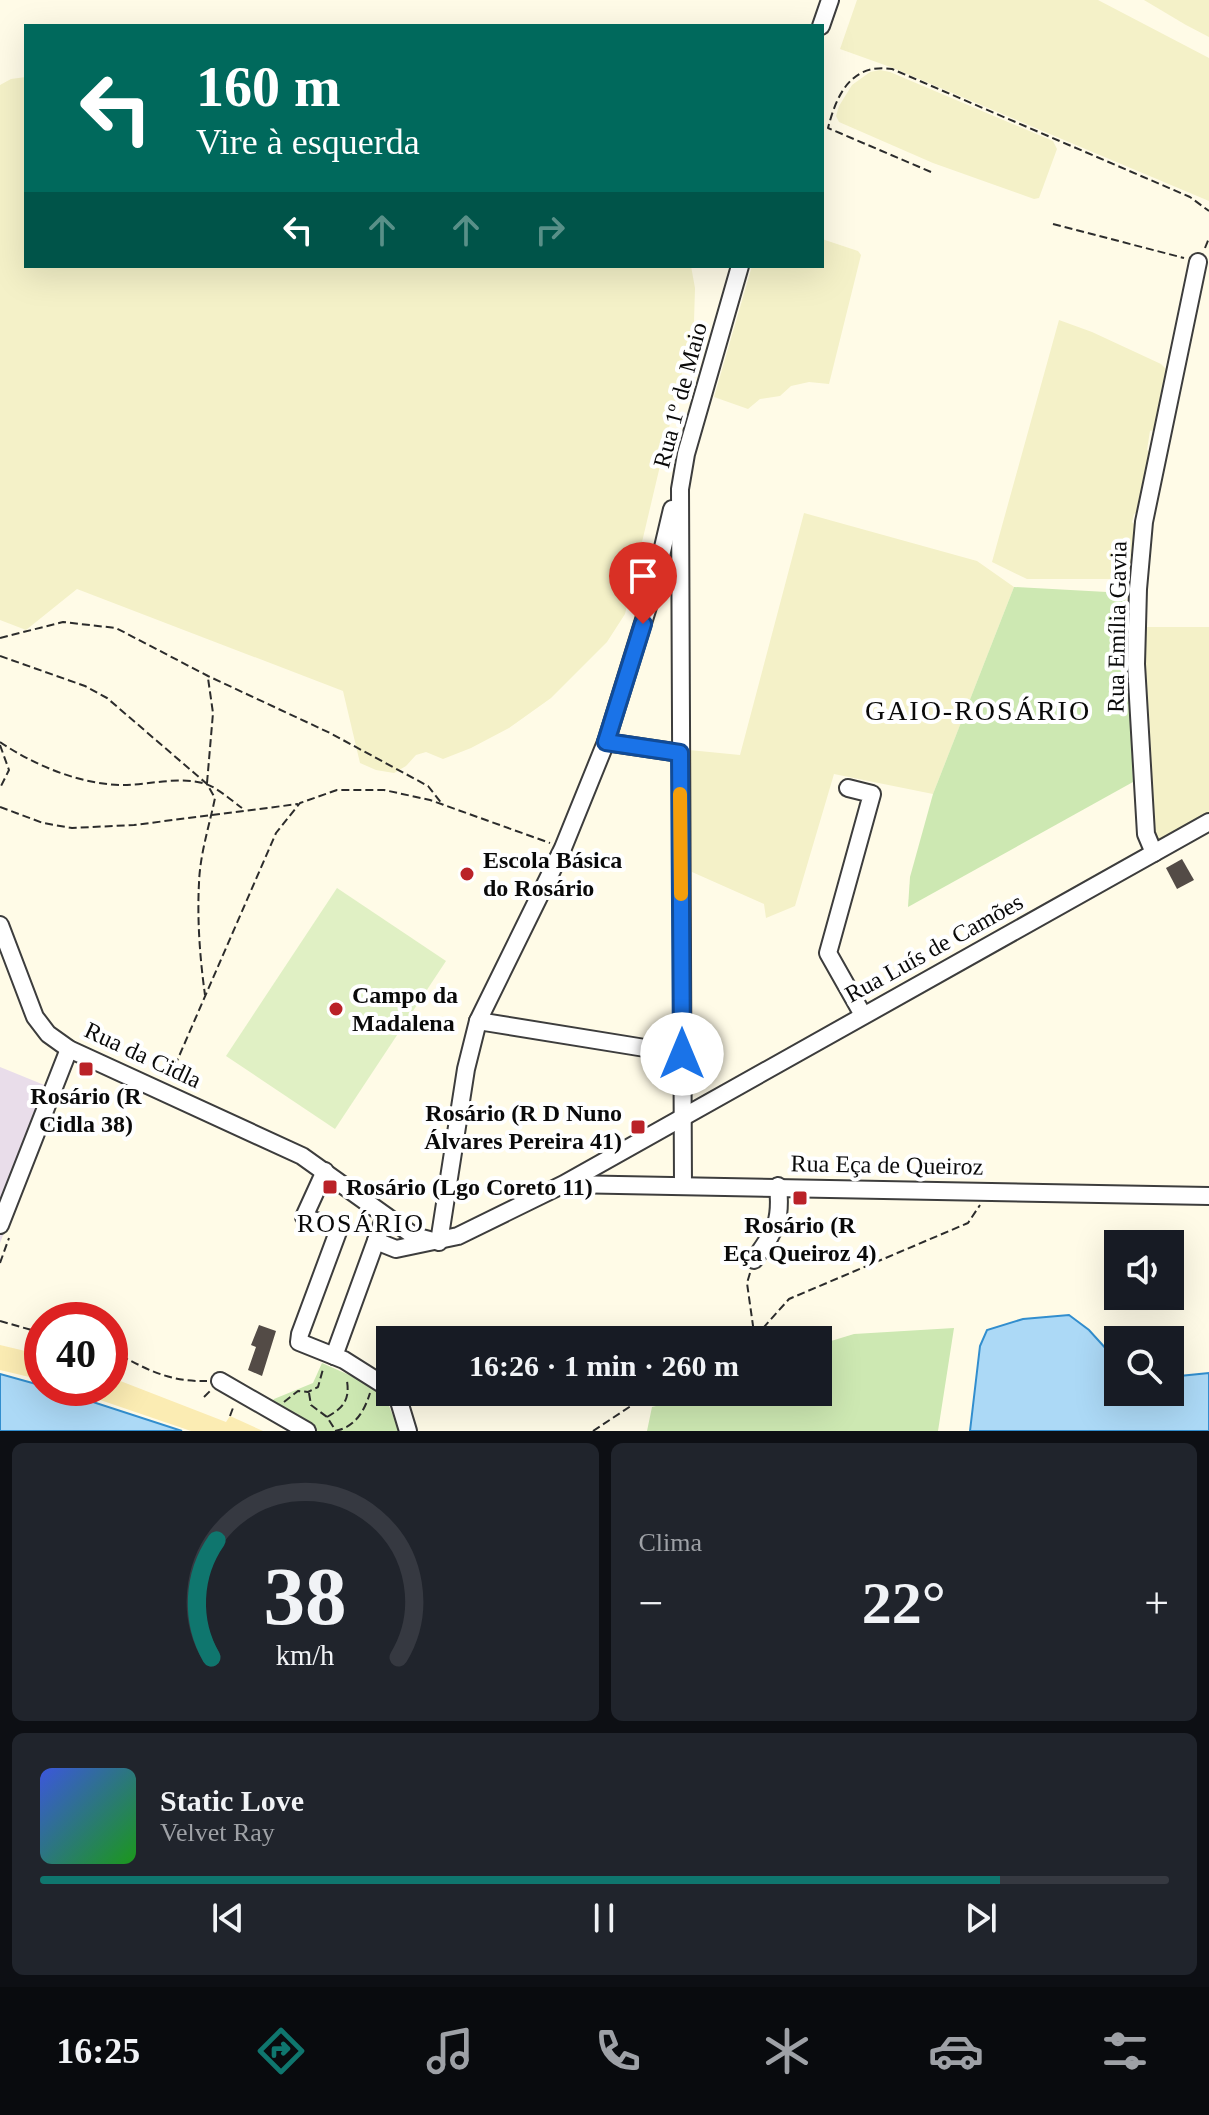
<!DOCTYPE html>
<html lang="pt">
<head>
<meta charset="utf-8">
<style>
	body { margin:0; font-family:"Times New Roman",serif; background:#20242c; color:#f1f3f6; height:100vh; display:flex; flex-direction:column; font-size:30px; white-space:nowrap }
	* { box-sizing:border-box; margin:0 }
	p { font-size:26px; color:#9ea1a6 }
	.icon { flex:none; width:44px; height:44px; fill:none; stroke:currentColor; stroke-width:2; stroke-linecap:round; stroke-linejoin:round }
	.map { position:relative; height:1431px; overflow:hidden }
	.details { display:flex; flex-direction:column; gap:12px; padding:12px; background:#0d0f14; flex:1 }
	.details>* { flex:none }
	.top-card { position:absolute; left:24px; top:24px; width:800px; height:244px; border-radius:0px; box-shadow:0 8px 32px #0002; background:#00695c; color:#fff; overflow:hidden }
	.tools { position:absolute; left:1104px; top:1230px; display:grid; gap:16px }
	.tools a { display:grid; place-items:center; width:80px; height:80px; border-radius:0px; background:#171b24; box-shadow:0 8px 32px #0002; font-size:40px }
	.speed { position:absolute; left:24px; top:1302px; display:flex; gap:16px; font-size:40px; font-weight:700; text-align:center }
	.speed>* { display:grid; place-content:center; width:104px; height:104px; border-radius:50%; background:#171b24; box-shadow:0 8px 32px #0002; line-height:1 }
	.speed .limit { border:12px solid #d22; background:#fff; color:#111 }
	.pin { position:absolute; display:grid; place-items:center; width:68px; height:68px; color:#fff; margin:-82px -34px; border-radius:50% 50% 50% 0; rotate:-45deg; box-shadow:0 0 8px #0007 }
	.pin .icon { rotate:45deg }
	.me { position:absolute; width:88px; margin:-44px; rotate:0deg; stroke-linejoin:round; filter:drop-shadow(0 0 6px #0008) }
	.turn { display:flex; align-items:center; gap:28px; height:168px; padding:0 40px; font-size:36px }
	.turn .icon { width:104px; height:104px; stroke-width:2.5 }
	.turn b { display:block; font-size:56px; line-height:68px }
	.lanes { display:flex; align-items:center; height:76px; padding:0 40px; background:#0003; justify-content:center; gap:40px; direction:ltr }
	.lanes .off { opacity:.35 }
	.big { font-size:60px; font-weight:600; line-height:1.1 }
	.details .tile { flex:1; display:flex; flex-direction:column; justify-content:center; gap:12px; min-width:0; padding:0 28px; border-radius:12px; background:#20242c }
	.details .dial { align-items:center; gap:0 }
	.dial svg { height:208px; overflow:visible; fill:none; stroke:#363941; stroke-width:7; stroke-linecap:round; text-anchor:middle }
	.dial text { fill:#f1f3f6; stroke:none }
	.song { display:flex; align-items:center; gap:24px }
	.cover { width:96px; height:96px; border-radius:12px; background:linear-gradient(135deg,hsl(230 70% 55%),hsl(120 70% 35%)) }
	.played { height:8px; border-radius:4px; background:linear-gradient(90deg,#0f766e 85%,#363941 85%) }
	.keys { display:flex; justify-content:space-around; direction:ltr }
	.heat { display:flex; justify-content:space-between; align-items:center; font-size:44px; direction:ltr }
	.details .tiles { flex:1; display:grid; gap:12px; grid-template-columns:1fr 1fr }
	.tile:last-child { grid-column:span 2 }
	.trip { position:absolute; left:376px; top:1326px; width:456px; height:80px; border-radius:0px; background:#171b24; box-shadow:0 8px 32px #0002; font-weight:600; line-height:80px; text-align:center }
	.tabs { display:flex; height:128px; justify-content:space-around; align-items:center; background:#090b0e; color:#9ea1a6 }
	.tabs .icon { width:56px; height:56px }
	.tabs .current { color:#0f766e }
	.tabs b { font-size:36px; color:#f1f3f6 }
	.map>svg:first-child { display:block }
</style>
</head>
<body>
<div class="map">
<svg width="1209" height="1431" viewBox="0 0 1209 1431">
	<rect width="100%" height="100%" fill="#fffbe7"/>
	<!-- industrial -->
	<polygon fill="#e9ddea" points="0,1067 59,1091 0,1243"/>
	<!-- farmland -->
	<g fill="#f4f1c8">
		<polygon points="857,0 1098,0 1209,58 1209,201 893,68 840,49"/>
		<polygon points="1144,0 1209,0 1209,37 1186,25"/>
		<polygon points="880,70 890,72 1053,141 1057,149 1039,198 1034,199 933,163 839,122 836,116 839,106 852,85 870,72"/>
		<polygon points="26,77 26,266 691,266 695,288 694,322 625,614 607,642 551,698 509,728 471,748 443,759 426,752 416,755 406,766 394,773 376,770 360,763 343,691 77,589 26,630 0,620 0,85 11,79"/>
		<polygon points="822,239 858,251 861,255 829,384 809,382 791,386 780,396 760,399 748,409 714,397 752,266 822,266"/>
		<polygon points="1059,320 1092,332 1161,364 1166,369 1155,430 1150,431 1147,450 1150,452 1138,512 1134,514 1132,522 1135,525 1129,579 1027,579 992,562"/>
		<polygon points="804,513 977,561 1014,587 933,794 834,774 795,906 766,918 764,904 692,872 689,750 740,755"/>
		<polygon points="1140,627 1209,627 1209,815 1163,841 1154,840"/>
	</g>
	<!-- green -->
	<g fill="#cde8b2">
		<polygon points="1014,587 1125,593 1133,782 908,907 910,877 933,794"/>
		<polygon points="954,1328 938,1431 647,1431 652,1407 714,1392 818,1392 818,1345 854,1334"/>
		<polygon points="322,1363 356,1378 385,1396 399,1431 311,1431 270,1405 274,1399 313,1383"/>
	</g>
	<!-- sand -->
	<g fill="#fbecb3">
		<polygon points="0,1345 42,1355 42,1380 0,1370"/>
		<polygon points="110,1377 226,1422 230,1416 263,1431 191,1431 65,1388 110,1388"/>
	</g>
	<!-- pitch -->
	<polygon fill="#e0f0c4" points="337,888 446,961 335,1129 226,1056"/>
	<!-- water -->
	<g fill="#acd9f6" stroke="#328ece" stroke-width="2">
		<polygon points="1069,1315 1089,1330 1118,1362 1118,1392 1170,1392 1170,1377 1209,1373 1209,1431 970,1431 980,1346 987,1330 1023,1319"/>
		<polygon points="0,1374 36,1384 42,1385 42,1388 50,1388 182,1431 0,1431"/>
	</g>
	<!-- building -->
	<g fill="#534b46">
		<polygon points="1182,859 1194,880 1177,889 1166,868"/>
		<polygon points="259,1325 276,1331 262,1376 248,1370 256,1347 251,1345"/>
	</g>
	<g fill="none" stroke-linecap="round" stroke-linejoin="round">
		<defs>
			<g id="minor">
				<polyline points="821,26 830,0"/>
				<polyline points="606,742 680,753"/>
				<polyline points="848,788 872,794 828,953 863,1015"/>
				<polyline points="1154,853 1146,834 1136,664 1138,589 1144,522 1198,262"/>
				<polyline points="0,925 35,1017 48,1034 69,1049 302,1156 414,1236 433,1241"/>
				<polyline points="478,1021 682,1054"/>
				<polyline points="325,1171 304,1217 339,1229 300,1334 299,1342 344,1360 390,1389"/>
				<polyline points="566,1184 1209,1196"/>
				<polyline points="683,1186 680,489 686,454 740,266"/>
				<polyline points="0,1225 69,1049"/>
				<polyline points="376,1241 396,1249 458,1236 564,1184 1209,822"/>
				<polyline points="439,1242 466,1069 478,1021 563,848 606,742 652,594 672,509"/>
				<path d="M754,1260C774,1231 782,1224 778,1186"/>
				<polyline points="334,1356 385,1216"/>
				<polyline points="220,1381 307,1431"/>
				<polyline points="393,1392 398,1398 408,1431"/>
			</g>
		</defs>
		<!-- minor casing -->
		<use href="#minor" stroke="#3d3d3d" stroke-width="20"/>
		<!-- path -->
		<g stroke="#2c2c2c" stroke-width="2" stroke-dasharray="8 4" stroke-linecap="butt">
			<path d="M931,172L828,128C837,93 852,63 892,69L1190,197L1209,211"/>
			<polyline points="1053,224 1184,258"/>
			<polyline points="1205,248 1209,238"/>
			<polyline points="0,638 63,622 116,628 208,676 330,733 428,786 443,805"/>
			<path d="M0,656L85,686L107,698L207,784L215,798C209,827 200,854 199,883C197,920 200,959 205,995"/>
			<path d="M0,742C35,766 84,786 127,785C152,784 182,776 206,784C218,788 232,801 242,808"/>
			<polyline points="0,745 9,770 0,788"/>
			<polyline points="207,783 213,713 208,678"/>
			<polyline points="0,807 43,823 72,828 134,825 298,804"/>
			<polyline points="170,1077 276,833 300,803 337,790 384,790 430,800 550,843"/>
			<polyline points="0,1263 9,1238"/>
			<polyline points="750,1273 747,1283 755,1340"/>
			<polyline points="0,1321 42,1333"/>
			<polyline points="755,1337 789,1299 968,1223 980,1205"/>
			<path d="M110,1350C145,1368 166,1382 207,1381"/>
			<polyline points="309,1393 311,1405 327,1417 334,1428"/>
			<polyline points="204,1397 211,1390"/>
			<polyline points="284,1402 298,1391 308,1392 318,1387 323,1369"/>
			<polyline points="230,1416 233,1408"/>
			<path d="M327,1417C343,1408 350,1400 347,1381"/>
			<path d="M335,1431C355,1427 364,1412 370,1393"/>
			<polyline points="593,1431 652,1392"/>
		</g>
		<!-- minor -->
		<use href="#minor" stroke="#fff" stroke-width="16"/>
	</g>
	<g fill="none" stroke-linecap="round" stroke-linejoin="round">
		<defs>
			<polyline id="route" points="643,624 606,742 680,753 682,1054"/>
		</defs>
		<!-- route casing -->
		<use href="#route" stroke="#114b97" stroke-width="20"/>
		<!-- route -->
		<use href="#route" stroke="#1a73e8" stroke-width="14"/>
		<!-- slow -->
		<polyline stroke="#f59e0b" stroke-width="14" points="680,794 681,894"/>
	</g>
	<!-- markers -->
	<g fill="#ba2227" stroke="#fff" stroke-width="3">
		<circle cx="467" cy="874" r="8"/>
		<circle cx="336" cy="1009" r="8"/>
		<rect x="78" y="1061" width="16" height="16" rx="4"/>
		<rect x="630" y="1119" width="16" height="16" rx="4"/>
		<rect x="322" y="1179" width="16" height="16" rx="4"/>
		<rect x="792" y="1190" width="16" height="16" rx="4"/>
	</g>
	<g text-anchor="middle" dominant-baseline="central" stroke-width="8" stroke-linejoin="round" paint-order="stroke">
		<!-- street labels -->
		<g font-size="24" fill="#0a0a0a" stroke="#fff">
			<text transform="translate(680 395) rotate(-75)">Rua 1º de Maio</text>
			<text transform="translate(1117 627) rotate(-89)">Rua Emília Gavia</text>
			<text transform="translate(934 948) rotate(-29)">Rua Luís de Camões</text>
			<text transform="translate(143 1055) rotate(25)">Rua da Cidla</text>
			<text transform="translate(887 1165) rotate(1)">Rua Eça de Queiroz</text>
		</g>
		<!-- poi labels -->
		<g font-size="24" font-weight="bold" fill="#0a0a0a" stroke="#fff" text-anchor="start">
			<text x="483" y="860">Escola Básica<tspan x="483" dy="28">do Rosário</tspan></text>
			<text x="352" y="995">Campo da<tspan x="352" dy="28">Madalena</tspan></text>
			<text x="86" y="1096" text-anchor="middle">Rosário (R<tspan x="86" dy="28">Cidla 38)</tspan></text>
			<text x="622" y="1113" text-anchor="end">Rosário (R D Nuno<tspan x="622" dy="28">Álvares Pereira 41)</tspan></text>
			<text x="346" y="1187">Rosário (Lgo Coreto 11)</text>
			<text x="800" y="1225" text-anchor="middle">Rosário (R<tspan x="800" dy="28">Eça Queiroz 4)</tspan></text>
		</g>
		<!-- neighbourhood labels -->
		<g font-size="26" letter-spacing="2" fill="#0a0a0a" stroke="#fff">
			<text x="361" y="1223">ROSÁRIO</text>
		</g>
		<!-- quarter labels -->
		<g font-size="28" letter-spacing="2" fill="#0a0a0a" stroke="#fff">
			<text x="978" y="710">GAIO-ROSÁRIO</text>
		</g>
	</g>
</svg>
<div class="tools">
<a><svg class="icon" aria-label="sound" viewBox="0 0 24 24"><path d="M4 9h4l5-4v14l-5-4H4zM17 9q2 3 0 6"/></svg></a>
<a><svg class="icon" aria-label="search" viewBox="0 0 24 24"><circle cx="10" cy="10" r="6"/><path d="M15 15l6 6"/></svg></a>
</div>
<div class="speed"><div class="limit">40</div></div>
<div class="pin" style="left:643px;top:624px;background:#d93025"><svg class="icon" aria-label="arrive" viewBox="0 0 24 24"><path d="M6 21V4h12l-3 4 3 4H6"/></svg></div>
<svg class="me" style="left:682px;top:1054px" viewBox="-20 -20 40 40"><circle r="19" fill="#fff"/><path d="M0-13L10 11 0 6-10 11z" fill="#1a73e8"/></svg>
<div class="trip">16:26 · 1 min · 260 m</div>
<div class="top-card">
<div class="turn"><svg class="icon" aria-label="left" viewBox="0 0 24 24"><path d="M17 20v-9H6M10 6l-5 5 5 5"/></svg><div><b>160 m</b>Vire à esquerda</div></div>
<div class="lanes"><svg class="icon" aria-label="left" viewBox="0 0 24 24"><path d="M17 20v-9H6M10 6l-5 5 5 5"/></svg><svg class="icon off" aria-label="ahead" viewBox="0 0 24 24"><path d="M12 20V5M6 11l6-6 6 6"/></svg><svg class="icon off" aria-label="ahead" viewBox="0 0 24 24"><path d="M12 20V5M6 11l6-6 6 6"/></svg><svg class="icon off" aria-label="right" viewBox="0 0 24 24"><path d="M7 20v-9h11M14 6l5 5-5 5"/></svg></div>
</div>
</div>
<section class="details">
<div class="tiles">
<div class="tile dial"><svg viewBox="0 0 100 80">
<path d="M14 69A42 42 0 1 1 86 69"/>
<path d="M14 69A42 42 0 0 1 16 24" stroke="#0f766e"/>
<text x="50" y="56" font-size="32" font-weight="700">38</text>
<text x="50" y="72" font-size="11">km/h</text>
</svg></div>
<div class="tile"><p>Clima</p>
<div class="heat"><a>−</a><b class="big">22°</b><a>+</a></div>
</div>
<div class="tile">
<div class="song"><i class="cover"></i><div><b>Static Love</b><p>Velvet Ray</p></div></div>
<div class="played"></div>
<div class="keys"><svg class="icon" aria-label="previous" viewBox="0 0 24 24"><path d="M18 5L8 12l10 7zM5 5v14"/></svg><svg class="icon" aria-label="pause" viewBox="0 0 24 24"><path d="M8 5v14M16 5v14"/></svg><svg class="icon" aria-label="next" viewBox="0 0 24 24"><path d="M6 5l10 7-10 7zM19 5v14"/></svg></div>
</div>
</div>
</section>
<nav class="tabs">
<b>16:25</b>
<svg class="icon current" aria-label="directions" viewBox="0 0 24 24"><path d="M12 3l9 9-9 9-9-9zM9 14v-3h6M13 9l2 2-2 2"/></svg>
<svg class="icon" aria-label="music" viewBox="0 0 24 24"><path d="M9 18V5l10-2v13"/><circle cx="6" cy="18" r="3"/><circle cx="16" cy="16" r="3"/></svg>
<svg class="icon" aria-label="phone" viewBox="0 0 24 24"><path d="M5 4h4l2 5-3 2q2 4 5 5l2-3 5 2v4C11 20 4 13 5 4z"/></svg>
<svg class="icon" aria-label="climate" viewBox="0 0 24 24"><path d="M12 3v18M4 7l16 10M4 17L20 7"/></svg>
<svg class="icon" aria-label="car" viewBox="0 0 24 24"><path d="M5 17H2v-5l4-1 3-4h7l3 4 3 1v5h-3M9 17h6M6 11h13"/><circle cx="7" cy="17" r="2"/><circle cx="17" cy="17" r="2"/></svg>
<svg class="icon" aria-label="filters" viewBox="0 0 24 24"><path d="M4 7h16M4 17h16"/><circle cx="9" cy="7" r="2"/><circle cx="15" cy="17" r="2"/></svg>
</nav>
</body>
</html>
